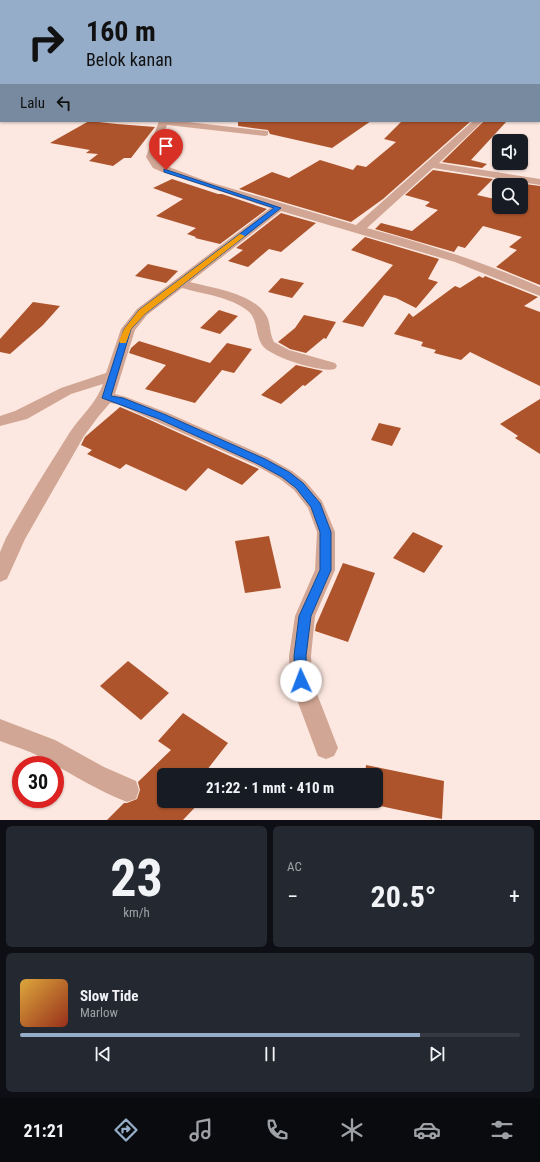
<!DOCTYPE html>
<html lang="id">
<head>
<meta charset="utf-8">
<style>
	body { margin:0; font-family:"Roboto Condensed",sans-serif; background:#242831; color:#f1f3f6; height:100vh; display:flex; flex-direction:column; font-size:15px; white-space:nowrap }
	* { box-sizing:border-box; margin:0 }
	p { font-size:13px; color:#9ea1a6 }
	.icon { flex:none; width:22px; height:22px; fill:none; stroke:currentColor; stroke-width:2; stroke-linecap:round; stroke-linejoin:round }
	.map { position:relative; height:820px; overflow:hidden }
	.details { display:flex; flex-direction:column; gap:6px; padding:6px; background:#0d0f14; flex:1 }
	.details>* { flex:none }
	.hud { position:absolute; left:0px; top:0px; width:540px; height:122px; box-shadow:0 1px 3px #0004; background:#95adc9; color:#111; overflow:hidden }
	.buttons { position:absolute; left:492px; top:134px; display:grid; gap:8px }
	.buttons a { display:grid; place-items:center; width:36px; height:36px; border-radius:6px; background:#171b24; box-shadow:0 1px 3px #0004; font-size:20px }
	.speed { position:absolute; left:12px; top:756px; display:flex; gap:8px; font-size:20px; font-weight:700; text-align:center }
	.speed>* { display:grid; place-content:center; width:52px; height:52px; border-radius:50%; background:#171b24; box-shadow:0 1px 3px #0004; line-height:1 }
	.speed .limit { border:6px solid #d22; background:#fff; color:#111 }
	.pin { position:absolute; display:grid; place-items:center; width:34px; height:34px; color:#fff; margin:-41px -17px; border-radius:50% 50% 50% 0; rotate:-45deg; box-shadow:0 0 4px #0007 }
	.pin .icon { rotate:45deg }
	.me { position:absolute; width:44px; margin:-22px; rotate:358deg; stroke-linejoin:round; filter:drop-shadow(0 0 3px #0008) }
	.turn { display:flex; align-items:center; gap:14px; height:84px; padding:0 20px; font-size:18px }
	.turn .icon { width:52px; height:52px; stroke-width:2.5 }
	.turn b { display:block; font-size:28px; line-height:34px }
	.then { display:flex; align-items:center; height:38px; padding:0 20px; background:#0003; gap:8px; font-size:15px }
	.big { font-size:30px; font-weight:700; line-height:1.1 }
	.details .widget { flex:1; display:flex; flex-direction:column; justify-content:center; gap:6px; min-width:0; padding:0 14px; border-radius:6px; background:#242831 }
	.details .dial { align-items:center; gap:0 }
	.dial b { font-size:52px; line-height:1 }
	.song { display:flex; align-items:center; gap:12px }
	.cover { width:48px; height:48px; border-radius:6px; background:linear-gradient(135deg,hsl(40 70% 55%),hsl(10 70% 35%)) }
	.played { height:4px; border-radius:2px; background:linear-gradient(90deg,#95adc9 80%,#363941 80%) }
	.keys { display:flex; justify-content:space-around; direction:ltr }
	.heat { display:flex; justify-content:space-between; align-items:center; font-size:22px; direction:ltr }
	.details .tiles { flex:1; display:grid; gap:6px; grid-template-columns:1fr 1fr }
	.widget:last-child { grid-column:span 2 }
	.trip { position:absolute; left:157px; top:768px; width:226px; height:40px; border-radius:6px; background:#171b24; box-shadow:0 1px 3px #0004; font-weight:700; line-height:40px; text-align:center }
	.tab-bar { display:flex; height:64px; justify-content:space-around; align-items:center; background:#090b0e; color:#9ea1a6 }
	.tab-bar .icon { width:28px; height:28px }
	.tab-bar .on { color:#95adc9 }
	.tab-bar b { font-size:18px; color:#f1f3f6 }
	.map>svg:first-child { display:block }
</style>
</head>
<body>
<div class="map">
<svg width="540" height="820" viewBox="0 0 540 820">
	<rect width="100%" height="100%" fill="#fce8e0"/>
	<!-- building -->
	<g fill="#ad542c">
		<polygon points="89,121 117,124 155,127 131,158 124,158 113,166 89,161 98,154 86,153 90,150 50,143"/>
		<polygon points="238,121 371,121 332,148 270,134 268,130 238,126"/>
		<polygon points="402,121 471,121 383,199 351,222 239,189 272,172 289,178 320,160 353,170 357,165 366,167 396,142 384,139"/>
		<polygon points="484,121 507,121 471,160 487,164 482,168 442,162"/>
		<polygon points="433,170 493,179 477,195 499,200 499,207 521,207 521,189 525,184 540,186 540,285 496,267 517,250 509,247 522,237 483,226 465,248 458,246 454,252 375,229 381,223 412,231 438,210 425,206 430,202 405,195"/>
		<polygon points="172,179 218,194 222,194 267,209 220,244 195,238 196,237 187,234 196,228 156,216 183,199 153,188"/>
		<polygon points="281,213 316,223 281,252 269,249 248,267 228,261 243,250 236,248"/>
		<polygon points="365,237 439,259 428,279 438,282 416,308 396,298 384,295 363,327 342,322 393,265 351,250"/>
		<polygon points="148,264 178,271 166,283 135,276"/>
		<polygon points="479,276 483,278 485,276 538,297 524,306 540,312 540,386 470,352 461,360 434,353 436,350 421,346 423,342 394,334 409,313 413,317 455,286 460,288"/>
		<polygon points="281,278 304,283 292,298 268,292"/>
		<polygon points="33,302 60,306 43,325 10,354 0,352 0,339"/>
		<polygon points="219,310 238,316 220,334 200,328"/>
		<polygon points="304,315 336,322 326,339 324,338 306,353 290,349 278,342 295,328"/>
		<polygon points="139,341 210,363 227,343 252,349 234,373 222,370 195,403 145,389 166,365 129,353 131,348"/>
		<polygon points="296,365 323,371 305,386 303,385 281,404 261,395"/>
		<polygon points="540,399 540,454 515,438 518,436 500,424"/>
		<polygon points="120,407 139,415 259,469 242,485 208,468 186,491 126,464 120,469 87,454 92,450 81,445 85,437"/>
		<polygon points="379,423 401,428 392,446 371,440"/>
		<polygon points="413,532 443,546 424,573 393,558"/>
		<polygon points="269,536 281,588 245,593 235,541"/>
		<polygon points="343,563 375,573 348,642 315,631 316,625"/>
		<polygon points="128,661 169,693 141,720 100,686"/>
		<polygon points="183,713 228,743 203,775 164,775 164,801 201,801 183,820 107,820 124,803 127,803 137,799 140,790 138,782 171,750 158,741"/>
		<polygon points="366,765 444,781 442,819 361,802 376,801 376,775 365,775"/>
	</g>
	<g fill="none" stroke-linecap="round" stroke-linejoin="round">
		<!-- street -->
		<g fill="#d2a694" fill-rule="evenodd">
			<path d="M159,121H179L268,131V135L265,136L167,125L156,157L161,164L206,181L356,225L473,121H483L439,163L540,179V185L433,168L367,228C426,244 484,262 540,287V296L455,262L281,211L190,282C212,288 253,293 266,315C271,323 269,333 274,342L289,350L335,363L337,366L335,369C321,373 270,357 262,345C255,334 258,319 248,311C231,297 203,294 182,288L147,315L135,330L115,394L126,397L168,413L267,457L292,471L306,482L322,501L335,532V570L315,616L311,656L312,681L338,748L334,756L326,759L318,756L290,681L289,656L295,616L315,570L317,532L308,508L294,490L280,479L255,465L117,404L110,403L98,417L84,436L25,539L7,579L0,582V552L6,538C26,502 48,467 70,432C81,416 97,402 103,384L71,394L27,419L0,426V416L15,411L61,388L106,373L121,329L137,309L270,208L162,172L153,168L146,157Z"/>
			<path d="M0,719L55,740L104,767L136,781L139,790L136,799L127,802C96,790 69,772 40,757C28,750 13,746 0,741Z"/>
		</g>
	</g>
	<!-- route -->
	<polygon fill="#1a73e8" stroke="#114b97" points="164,169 281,208 145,314 131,329 111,396 123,398 166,415 265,459 289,472 303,483 320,503 331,532 331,570 311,616 306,656 307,681 306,685 301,687 296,685 295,681 294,656 299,616 320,570 320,532 311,507 296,488 282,477 258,464 159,419 102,398 124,329 139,310 274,208 164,172"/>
	<!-- slow -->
	<polygon fill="#f59e0b" points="240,234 245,236 145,314 131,329 126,343 120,343 119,341 124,329 139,310"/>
</svg>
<div class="buttons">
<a><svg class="icon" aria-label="sound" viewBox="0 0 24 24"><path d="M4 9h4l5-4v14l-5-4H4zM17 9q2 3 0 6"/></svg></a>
<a><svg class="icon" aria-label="search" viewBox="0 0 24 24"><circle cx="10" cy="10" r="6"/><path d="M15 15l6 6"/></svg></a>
</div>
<div class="speed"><div class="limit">30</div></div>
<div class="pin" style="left:166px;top:170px;background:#d93025"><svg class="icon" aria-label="arrive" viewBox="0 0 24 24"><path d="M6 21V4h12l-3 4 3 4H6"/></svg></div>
<svg class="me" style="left:301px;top:681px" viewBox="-20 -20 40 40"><circle r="19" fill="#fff"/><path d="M0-13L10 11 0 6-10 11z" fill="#1a73e8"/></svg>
<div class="trip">21:22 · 1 mnt · 410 m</div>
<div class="hud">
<div class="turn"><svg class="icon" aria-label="right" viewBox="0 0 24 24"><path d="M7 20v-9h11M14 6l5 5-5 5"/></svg><div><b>160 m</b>Belok kanan</div></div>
<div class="then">Lalu<svg class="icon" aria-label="left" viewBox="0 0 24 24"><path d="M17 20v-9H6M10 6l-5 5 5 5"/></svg></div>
</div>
</div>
<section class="details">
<div class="tiles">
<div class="widget dial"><b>23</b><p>km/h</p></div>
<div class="widget"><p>AC</p>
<div class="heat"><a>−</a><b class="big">20.5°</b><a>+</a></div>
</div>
<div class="widget">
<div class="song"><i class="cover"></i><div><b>Slow Tide</b><p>Marlow</p></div></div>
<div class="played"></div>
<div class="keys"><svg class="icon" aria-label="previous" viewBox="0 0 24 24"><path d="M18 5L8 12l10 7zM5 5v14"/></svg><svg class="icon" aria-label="pause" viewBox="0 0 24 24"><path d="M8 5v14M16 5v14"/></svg><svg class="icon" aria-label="next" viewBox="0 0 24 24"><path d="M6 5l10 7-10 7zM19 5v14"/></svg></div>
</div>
</div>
</section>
<nav class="tab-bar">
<b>21:21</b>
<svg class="icon on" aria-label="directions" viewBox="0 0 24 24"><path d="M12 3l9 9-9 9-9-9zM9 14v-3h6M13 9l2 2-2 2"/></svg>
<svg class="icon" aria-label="music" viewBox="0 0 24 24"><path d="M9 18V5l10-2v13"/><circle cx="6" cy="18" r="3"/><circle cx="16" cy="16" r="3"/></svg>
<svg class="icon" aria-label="phone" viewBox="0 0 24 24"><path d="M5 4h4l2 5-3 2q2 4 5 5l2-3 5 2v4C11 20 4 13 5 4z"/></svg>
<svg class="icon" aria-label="climate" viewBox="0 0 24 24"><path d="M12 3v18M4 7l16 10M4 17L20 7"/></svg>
<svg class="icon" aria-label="car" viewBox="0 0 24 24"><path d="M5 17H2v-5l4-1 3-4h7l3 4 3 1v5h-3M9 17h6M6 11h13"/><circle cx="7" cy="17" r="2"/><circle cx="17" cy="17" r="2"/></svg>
<svg class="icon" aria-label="filters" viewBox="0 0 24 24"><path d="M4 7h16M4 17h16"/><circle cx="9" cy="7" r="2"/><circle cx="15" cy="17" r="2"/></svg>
</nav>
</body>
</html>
